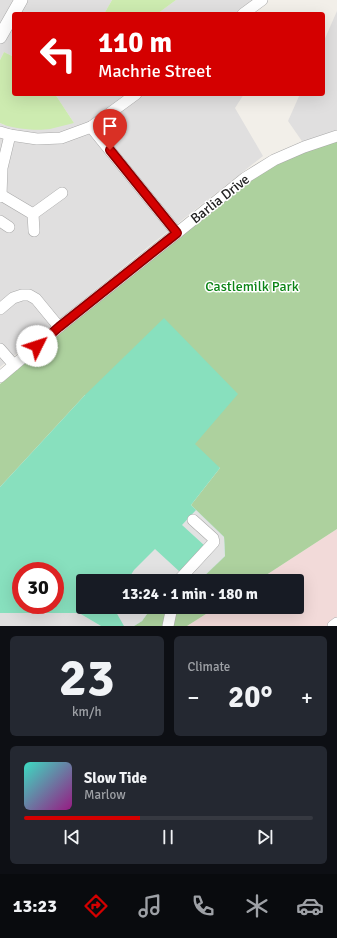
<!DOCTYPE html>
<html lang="en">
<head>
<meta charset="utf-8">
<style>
	body { margin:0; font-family:Signika,sans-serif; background:#242831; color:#f1f3f6; height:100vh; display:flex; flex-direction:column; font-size:15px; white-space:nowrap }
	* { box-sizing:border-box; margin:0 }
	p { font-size:13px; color:#9ea1a6 }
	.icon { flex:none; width:22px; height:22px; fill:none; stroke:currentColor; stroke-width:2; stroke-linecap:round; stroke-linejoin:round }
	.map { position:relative; height:626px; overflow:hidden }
	.details { display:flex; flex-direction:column; gap:10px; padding:10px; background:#0d0f14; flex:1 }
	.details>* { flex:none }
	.banner { position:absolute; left:12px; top:12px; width:313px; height:84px; border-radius:4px; box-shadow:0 4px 16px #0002; background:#d40000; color:#fff; overflow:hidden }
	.speed { position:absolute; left:12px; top:562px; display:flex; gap:8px; font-size:20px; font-weight:700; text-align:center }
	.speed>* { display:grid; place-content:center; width:52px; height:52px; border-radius:50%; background:#171b24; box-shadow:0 4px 16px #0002; line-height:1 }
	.speed .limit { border:6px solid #d22; background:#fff; color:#111 }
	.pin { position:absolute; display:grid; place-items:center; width:34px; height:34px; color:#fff; margin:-41px -17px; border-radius:50% 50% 50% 0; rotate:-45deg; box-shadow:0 0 4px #0007 }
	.pin .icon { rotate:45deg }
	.me { position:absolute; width:44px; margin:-22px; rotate:49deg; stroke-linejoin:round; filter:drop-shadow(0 0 3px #0008) }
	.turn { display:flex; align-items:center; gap:14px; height:84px; padding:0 20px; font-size:18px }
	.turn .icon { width:52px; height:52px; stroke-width:2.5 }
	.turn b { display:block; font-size:28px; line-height:34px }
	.big { font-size:30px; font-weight:700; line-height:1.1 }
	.details .tile { flex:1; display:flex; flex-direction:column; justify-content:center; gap:6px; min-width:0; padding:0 14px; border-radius:6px; background:#242831 }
	.details .dial { align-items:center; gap:0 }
	.dial b { font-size:52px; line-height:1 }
	.song { display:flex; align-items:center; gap:12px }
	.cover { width:48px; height:48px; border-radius:6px; background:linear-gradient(135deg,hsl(170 70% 55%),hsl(310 70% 35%)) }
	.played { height:4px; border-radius:2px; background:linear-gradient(90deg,#d40000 40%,#363941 40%) }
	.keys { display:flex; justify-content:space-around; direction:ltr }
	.heat { display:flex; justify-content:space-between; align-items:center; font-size:22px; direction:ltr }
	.details .tiles { flex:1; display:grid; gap:10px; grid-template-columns:1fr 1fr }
	.tile:last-child { grid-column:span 2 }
	.trip { position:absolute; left:76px; top:574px; width:228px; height:40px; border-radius:4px; background:#171b24; box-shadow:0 4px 16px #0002; font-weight:700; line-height:40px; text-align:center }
	.dock { display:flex; height:64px; justify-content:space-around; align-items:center; background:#090b0e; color:#9ea1a6 }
	.dock .icon { width:28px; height:28px }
	.dock .active { color:#d40000 }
	.dock b { font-size:18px; color:#f1f3f6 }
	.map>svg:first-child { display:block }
</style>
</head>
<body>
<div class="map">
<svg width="337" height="626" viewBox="0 0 337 626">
	<rect width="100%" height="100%" fill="#f2efe9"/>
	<!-- residential -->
	<g fill="#e0dfdf">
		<polygon points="0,0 112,0 104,14 14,14 14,57 4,52 0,60"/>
		<polygon points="176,0 253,0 248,4 254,14 157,14"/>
		<polygon points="337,11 337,134 304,144 288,121 300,94 323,94 323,43"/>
		<polygon points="55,94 244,94 235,108 263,156 143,251 0,367 0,123 4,125 74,123"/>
		<polygon points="0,613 79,613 101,626 0,626"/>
	</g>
	<!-- commercial -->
	<polygon fill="#f2dad9" points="337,529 337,626 187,626 217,607 297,607 297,581 257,581"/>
	<!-- grass -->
	<g fill="#cdebb0">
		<polygon points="112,0 176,0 157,14 104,14"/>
		<path d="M4,52L14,57V94H55L74,123C66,125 58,127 50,129C37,131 11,129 0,123V60Z"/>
	</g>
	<!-- forest -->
	<g fill="#add19e">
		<polygon points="337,139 337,529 257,581 199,581 225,556 224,537 191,505 220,468 85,395 0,487 0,384 69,326 249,179 277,161"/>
		<polygon points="152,607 217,607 187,626 134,626 142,621"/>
	</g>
	<!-- pitch -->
	<path fill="#88e0be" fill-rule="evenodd" d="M164,318L238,394L195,444L220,468L191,505L224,537L225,556L199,581H83V607H152L142,621L134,626H101L79,613H0V487L85,395ZM21,571H55V605H21Z"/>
	<!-- parking -->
	<g fill="#e2e2e2">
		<polygon points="196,510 224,537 225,556 199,581 127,581 134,570 155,549 180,572 205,546 182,525"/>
		<polygon points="111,607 152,607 142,621 134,626 124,626 116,612"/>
	</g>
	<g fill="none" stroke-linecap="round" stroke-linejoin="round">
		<defs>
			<g id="minor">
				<polyline points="243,14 262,0"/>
				<polyline points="91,127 177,233"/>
				<polyline points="0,132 10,135 37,139 61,138 91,127 136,94"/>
				<polyline points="1,195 33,214"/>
				<polyline points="0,197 1,195 2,168 10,135"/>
				<polyline points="0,221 9,227"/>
				<polyline points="34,231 33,214 62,193"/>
				<polyline points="0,309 13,298 22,295 29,295 36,299 59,327"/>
				<polyline points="0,349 14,365"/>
				<polyline points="0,377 59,327 177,233 245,178 274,160 304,147 337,136"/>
				<polyline points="178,581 214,542 213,538 193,520"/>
				<polyline points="168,626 172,607"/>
				<polyline points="333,626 337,623"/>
			</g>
			<polyline id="tertiary" points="0,37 21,0"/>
		</defs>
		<!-- minor casing -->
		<use href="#minor" stroke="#a9a9a9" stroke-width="12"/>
		<!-- tertiary casing -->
		<use href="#tertiary" stroke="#a9a9a9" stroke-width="14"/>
		<!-- minor -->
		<use href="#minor" stroke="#fff" stroke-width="11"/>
		<!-- tertiary -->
		<use href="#tertiary" stroke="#fff" stroke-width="13"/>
	</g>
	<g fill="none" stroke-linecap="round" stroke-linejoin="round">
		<defs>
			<polyline id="route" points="37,346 59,327 177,233 110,150"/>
		</defs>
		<!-- route casing -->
		<use href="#route" stroke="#8a0000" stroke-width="10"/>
		<!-- route -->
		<use href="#route" stroke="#d40000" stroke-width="7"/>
	</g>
	<g text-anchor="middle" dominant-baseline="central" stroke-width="3" stroke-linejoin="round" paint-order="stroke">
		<!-- street labels -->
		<g font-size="14" fill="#222" stroke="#fff">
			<text transform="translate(220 199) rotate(-38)">Barlia Drive</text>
		</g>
		<!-- park labels -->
		<g font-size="14" fill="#0c8416" stroke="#fff">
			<text x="252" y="286">Castlemilk Park</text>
		</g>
	</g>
</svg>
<div class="speed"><div class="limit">30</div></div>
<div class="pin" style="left:110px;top:150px;background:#d93025"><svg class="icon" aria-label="arrive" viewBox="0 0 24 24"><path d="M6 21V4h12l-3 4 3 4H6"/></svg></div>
<svg class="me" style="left:37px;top:346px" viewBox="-20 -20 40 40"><circle r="19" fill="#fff"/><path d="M0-13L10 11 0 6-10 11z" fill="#d40000"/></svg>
<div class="trip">13:24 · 1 min · 180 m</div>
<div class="banner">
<div class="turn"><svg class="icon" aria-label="left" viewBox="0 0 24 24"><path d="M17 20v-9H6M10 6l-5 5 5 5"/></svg><div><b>110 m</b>Machrie Street</div></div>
</div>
</div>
<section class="details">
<div class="tiles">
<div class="tile dial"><b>23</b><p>km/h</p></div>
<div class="tile"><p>Climate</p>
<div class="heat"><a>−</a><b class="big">20°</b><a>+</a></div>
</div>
<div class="tile">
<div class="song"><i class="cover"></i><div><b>Slow Tide</b><p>Marlow</p></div></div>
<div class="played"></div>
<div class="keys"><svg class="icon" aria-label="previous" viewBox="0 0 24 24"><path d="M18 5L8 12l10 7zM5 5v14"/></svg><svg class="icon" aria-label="pause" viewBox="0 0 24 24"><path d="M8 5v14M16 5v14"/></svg><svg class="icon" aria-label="next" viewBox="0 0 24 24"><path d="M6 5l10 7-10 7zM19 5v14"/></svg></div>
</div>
</div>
</section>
<nav class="dock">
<b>13:23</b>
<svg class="icon active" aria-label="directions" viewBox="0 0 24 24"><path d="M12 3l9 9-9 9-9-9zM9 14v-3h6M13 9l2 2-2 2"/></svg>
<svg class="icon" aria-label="music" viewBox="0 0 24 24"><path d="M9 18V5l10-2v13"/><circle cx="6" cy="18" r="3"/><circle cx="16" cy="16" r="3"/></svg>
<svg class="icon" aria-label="phone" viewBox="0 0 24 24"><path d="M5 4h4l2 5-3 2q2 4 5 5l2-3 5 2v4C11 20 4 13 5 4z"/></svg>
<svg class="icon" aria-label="climate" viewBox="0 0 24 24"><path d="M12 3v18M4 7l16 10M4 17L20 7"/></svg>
<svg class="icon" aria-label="car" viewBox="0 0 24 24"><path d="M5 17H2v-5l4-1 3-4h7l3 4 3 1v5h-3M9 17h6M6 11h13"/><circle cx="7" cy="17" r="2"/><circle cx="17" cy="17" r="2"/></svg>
</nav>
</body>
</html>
